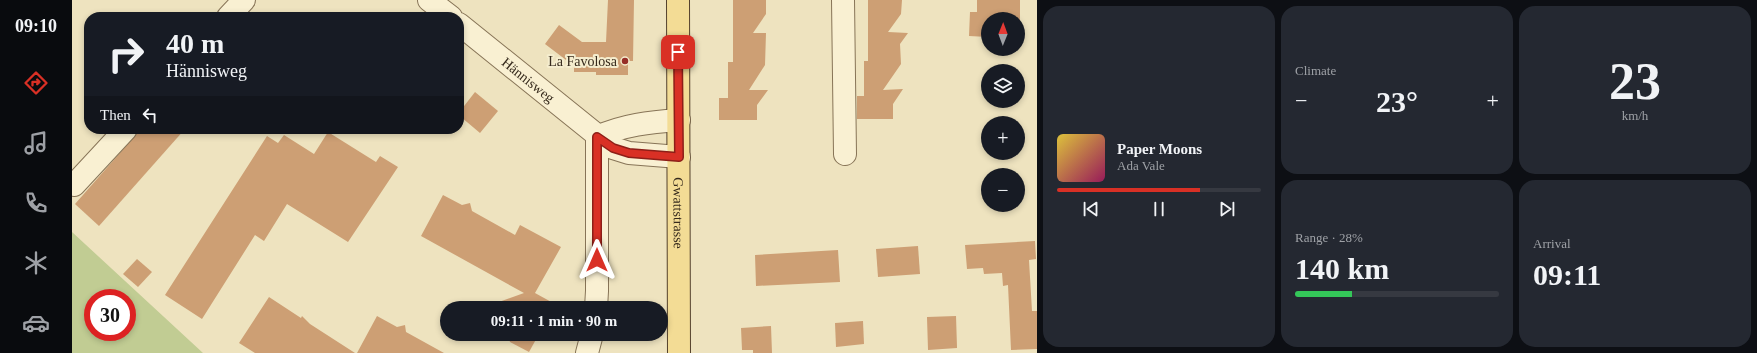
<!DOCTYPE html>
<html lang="en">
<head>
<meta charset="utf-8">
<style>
	body { margin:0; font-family:"Times New Roman",serif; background:#242831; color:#f1f3f6; height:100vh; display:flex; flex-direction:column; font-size:15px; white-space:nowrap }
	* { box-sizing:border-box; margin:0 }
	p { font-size:13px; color:#9ea1a6 }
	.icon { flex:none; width:22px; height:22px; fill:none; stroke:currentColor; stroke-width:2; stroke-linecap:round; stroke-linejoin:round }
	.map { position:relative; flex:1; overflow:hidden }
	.side { display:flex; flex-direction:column; gap:6px; padding:6px; background:#0d0f14; width:720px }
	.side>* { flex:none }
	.guide { position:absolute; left:12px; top:12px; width:380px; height:122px; border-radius:16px; box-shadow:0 2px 6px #0003; background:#171b24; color:#f1f3f6; overflow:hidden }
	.needle { width:26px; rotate:1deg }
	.fabs { position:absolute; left:909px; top:12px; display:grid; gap:8px }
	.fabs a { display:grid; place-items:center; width:44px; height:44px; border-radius:50%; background:#171b24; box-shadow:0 2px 6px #0003; font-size:20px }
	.speed { position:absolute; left:12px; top:289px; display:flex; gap:8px; font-size:20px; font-weight:700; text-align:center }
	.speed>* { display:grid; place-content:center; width:52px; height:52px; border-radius:50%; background:#171b24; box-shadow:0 2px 6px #0003; line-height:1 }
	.speed .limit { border:6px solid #d22; background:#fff; color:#111 }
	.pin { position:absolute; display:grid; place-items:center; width:34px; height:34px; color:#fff; margin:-17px; border-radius:8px; box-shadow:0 2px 6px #0006 }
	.me { position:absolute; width:44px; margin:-22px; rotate:0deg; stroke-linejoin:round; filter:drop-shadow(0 0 3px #0008) }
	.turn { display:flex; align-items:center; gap:14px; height:84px; padding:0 16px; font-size:18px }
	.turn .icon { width:52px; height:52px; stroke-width:2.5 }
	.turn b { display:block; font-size:28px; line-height:34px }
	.then { display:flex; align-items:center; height:38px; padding:0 16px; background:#0003; gap:8px; font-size:15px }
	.big { font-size:30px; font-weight:600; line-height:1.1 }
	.side .tile { flex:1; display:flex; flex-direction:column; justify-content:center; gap:6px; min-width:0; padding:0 14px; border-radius:16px; background:#242831 }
	.side .dial { align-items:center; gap:0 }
	.dial b { font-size:52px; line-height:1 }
	.song { display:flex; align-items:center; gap:12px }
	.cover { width:48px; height:48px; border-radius:6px; background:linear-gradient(135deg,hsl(50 70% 55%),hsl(330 70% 35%)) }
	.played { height:4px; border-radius:2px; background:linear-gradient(90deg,#d93025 70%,#363941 70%) }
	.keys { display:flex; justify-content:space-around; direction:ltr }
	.heat { display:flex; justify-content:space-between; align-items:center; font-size:22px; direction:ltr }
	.charge { height:6px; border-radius:3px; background:linear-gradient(90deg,#34c759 28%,#363941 0) }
	.side .tiles { flex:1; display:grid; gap:6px; grid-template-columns:repeat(3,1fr) }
	.tile:first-child { grid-row:span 2 }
	.trip { position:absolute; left:368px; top:301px; width:228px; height:40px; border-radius:20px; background:#171b24; box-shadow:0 2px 6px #0003; font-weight:600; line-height:40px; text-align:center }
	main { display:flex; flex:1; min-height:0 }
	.menu { display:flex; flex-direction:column; width:72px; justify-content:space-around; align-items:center; background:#090b0e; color:#9ea1a6 }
	.menu .icon { width:28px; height:28px }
	.menu .current { color:#d93025 }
	.menu b { font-size:18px; color:#f1f3f6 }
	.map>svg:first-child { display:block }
</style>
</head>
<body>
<main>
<nav class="menu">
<b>09:10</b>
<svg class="icon current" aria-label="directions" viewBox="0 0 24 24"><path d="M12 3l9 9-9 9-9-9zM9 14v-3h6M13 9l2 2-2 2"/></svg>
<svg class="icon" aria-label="music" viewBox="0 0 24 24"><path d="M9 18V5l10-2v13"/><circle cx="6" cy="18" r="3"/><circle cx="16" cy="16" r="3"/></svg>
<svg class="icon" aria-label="phone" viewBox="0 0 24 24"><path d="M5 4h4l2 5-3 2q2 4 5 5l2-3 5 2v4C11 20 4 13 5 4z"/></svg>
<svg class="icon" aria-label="climate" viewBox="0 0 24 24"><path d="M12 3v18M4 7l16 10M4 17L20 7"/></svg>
<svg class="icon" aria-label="car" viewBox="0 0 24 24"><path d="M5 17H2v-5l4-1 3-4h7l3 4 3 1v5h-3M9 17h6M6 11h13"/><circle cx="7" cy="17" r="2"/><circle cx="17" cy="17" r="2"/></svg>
</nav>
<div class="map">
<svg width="965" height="353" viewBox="0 0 965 353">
	<rect width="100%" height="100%" fill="#eee3bf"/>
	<!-- green -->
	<path fill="#c1cc93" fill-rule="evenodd" d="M0,232L131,353H0ZM21,298H55V332H21Z"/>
	<!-- building -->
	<g fill="#cd9f74">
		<polygon points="536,0 562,0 561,61 556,61 556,75 524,75 524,72 502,72 502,66 473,44 487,25 510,42 534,42"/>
		<polygon points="661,0 694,0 694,14 681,33 694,33 693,65 677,90 696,90 685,105 685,120 647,120 647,98 656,98 656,62 661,62"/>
		<polygon points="796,0 830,0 829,14 816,32 836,33 828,44 829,64 811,90 831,89 821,104 821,119 785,119 785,96 792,96 792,61 796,61"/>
		<polygon points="905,0 948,0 948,25 946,25 946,19 916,19 916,37 897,36 898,12 905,12"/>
		<polygon points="403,92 426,111 408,133 389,117 389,110"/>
		<polygon points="69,129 113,129 27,226 3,204"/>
		<polygon points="256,132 304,162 308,156 326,167 276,242 215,204 192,241 183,235 130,319 93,295 195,136 206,143 212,135 242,154"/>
		<polygon points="371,195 390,205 398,203 400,211 443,235 448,225 489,247 463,293 483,304 481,308 426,308 424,303 452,293 349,236"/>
		<polygon points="963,241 964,259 957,260 960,311 965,311 965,349 939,350 936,285 931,286 930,273 912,274 911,268 895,269 893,245"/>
		<polygon points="846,246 848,274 806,277 804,249"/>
		<polygon points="766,250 768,282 684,286 683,255"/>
		<polygon points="65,259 80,272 66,287 51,274"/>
		<polygon points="197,297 229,318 230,316 238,324 283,353 183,353 167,343"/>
		<polygon points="305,316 325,327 333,325 334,332 372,353 285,353"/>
		<polygon points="884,316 885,348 856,350 855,317"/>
		<polygon points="791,321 792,344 764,347 763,323"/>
		<polygon points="699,326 700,353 681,353 681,350 670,350 669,328"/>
		<polygon points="435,334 467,334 457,352 438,342"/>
	</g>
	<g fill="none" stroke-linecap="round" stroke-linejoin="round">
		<defs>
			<g id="minor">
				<polyline points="357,0 379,17"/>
				<polyline points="771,0 773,154"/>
				<polyline points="156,17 172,0"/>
				<path id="s1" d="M387,24L541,148L557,153L607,157"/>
				<path d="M525,137C551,125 578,122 607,120"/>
				<polyline points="2,185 54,129"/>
				<polyline points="524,308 525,291 525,137"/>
				<polyline points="515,353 520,334"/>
			</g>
			<g id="major">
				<path id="s2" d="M606,0L607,353"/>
			</g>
		</defs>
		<!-- minor casing -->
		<use href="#minor" stroke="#877457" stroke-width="24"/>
		<!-- major casing -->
		<use href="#major" stroke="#54412c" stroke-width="24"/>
		<!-- minor -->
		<use href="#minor" stroke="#f9f0d2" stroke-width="22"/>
		<!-- major -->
		<use href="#major" stroke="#f3dc95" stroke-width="22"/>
	</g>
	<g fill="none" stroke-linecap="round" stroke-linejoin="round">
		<defs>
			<polyline id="route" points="525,260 525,137 541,148 557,153 607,157 606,52"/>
		</defs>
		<!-- route casing -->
		<use href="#route" stroke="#8d1f18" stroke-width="10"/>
		<!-- route -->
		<use href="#route" stroke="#d93025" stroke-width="7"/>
	</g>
	<!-- markers -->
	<circle fill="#962e27" stroke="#f5edce" stroke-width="1.5" cx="553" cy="61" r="4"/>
	<g text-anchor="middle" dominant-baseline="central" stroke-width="4" stroke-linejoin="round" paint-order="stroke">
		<!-- poi labels -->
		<g font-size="14" fill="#362a1c" stroke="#f5edce" text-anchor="end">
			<text x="545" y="61">La Favolosa</text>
		</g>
		<!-- street labels -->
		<g font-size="14" fill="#362a1c" stroke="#f5edce">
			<text stroke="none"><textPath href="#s1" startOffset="89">Hännisweg</textPath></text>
			<text stroke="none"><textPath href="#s2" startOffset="213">Gwattstrasse</textPath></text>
		</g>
	</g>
</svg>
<div class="fabs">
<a><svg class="needle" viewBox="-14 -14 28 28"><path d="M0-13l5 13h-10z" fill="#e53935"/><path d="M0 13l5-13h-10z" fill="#9ea1a6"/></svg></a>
<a><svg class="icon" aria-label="layers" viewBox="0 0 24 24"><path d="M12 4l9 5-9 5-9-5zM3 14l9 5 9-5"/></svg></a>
<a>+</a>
<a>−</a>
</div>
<div class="speed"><div class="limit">30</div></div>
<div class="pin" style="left:606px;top:52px;background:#d93025"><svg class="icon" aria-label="arrive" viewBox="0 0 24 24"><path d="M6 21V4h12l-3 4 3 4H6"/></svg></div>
<svg class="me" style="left:525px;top:260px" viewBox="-20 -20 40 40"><path d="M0-17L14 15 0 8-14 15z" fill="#d93025" stroke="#fff" stroke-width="4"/></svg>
<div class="trip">09:11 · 1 min · 90 m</div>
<div class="guide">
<div class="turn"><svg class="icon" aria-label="right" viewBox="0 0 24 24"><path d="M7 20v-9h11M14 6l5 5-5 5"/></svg><div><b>40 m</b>Hännisweg</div></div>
<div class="then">Then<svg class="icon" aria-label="left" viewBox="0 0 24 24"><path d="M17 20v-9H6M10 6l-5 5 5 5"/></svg></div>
</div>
</div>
<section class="side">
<div class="tiles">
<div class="tile">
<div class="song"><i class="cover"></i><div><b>Paper Moons</b><p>Ada Vale</p></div></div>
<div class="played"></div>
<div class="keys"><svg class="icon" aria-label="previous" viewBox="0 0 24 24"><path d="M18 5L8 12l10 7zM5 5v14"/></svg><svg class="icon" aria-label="pause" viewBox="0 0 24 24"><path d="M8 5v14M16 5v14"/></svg><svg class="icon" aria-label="next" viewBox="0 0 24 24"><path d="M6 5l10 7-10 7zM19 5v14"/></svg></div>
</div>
<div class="tile"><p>Climate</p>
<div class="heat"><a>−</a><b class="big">23°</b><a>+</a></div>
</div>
<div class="tile dial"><b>23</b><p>km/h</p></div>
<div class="tile"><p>Range · 28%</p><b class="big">140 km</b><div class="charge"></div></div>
<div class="tile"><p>Arrival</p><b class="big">09:11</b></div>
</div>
</section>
</main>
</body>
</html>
